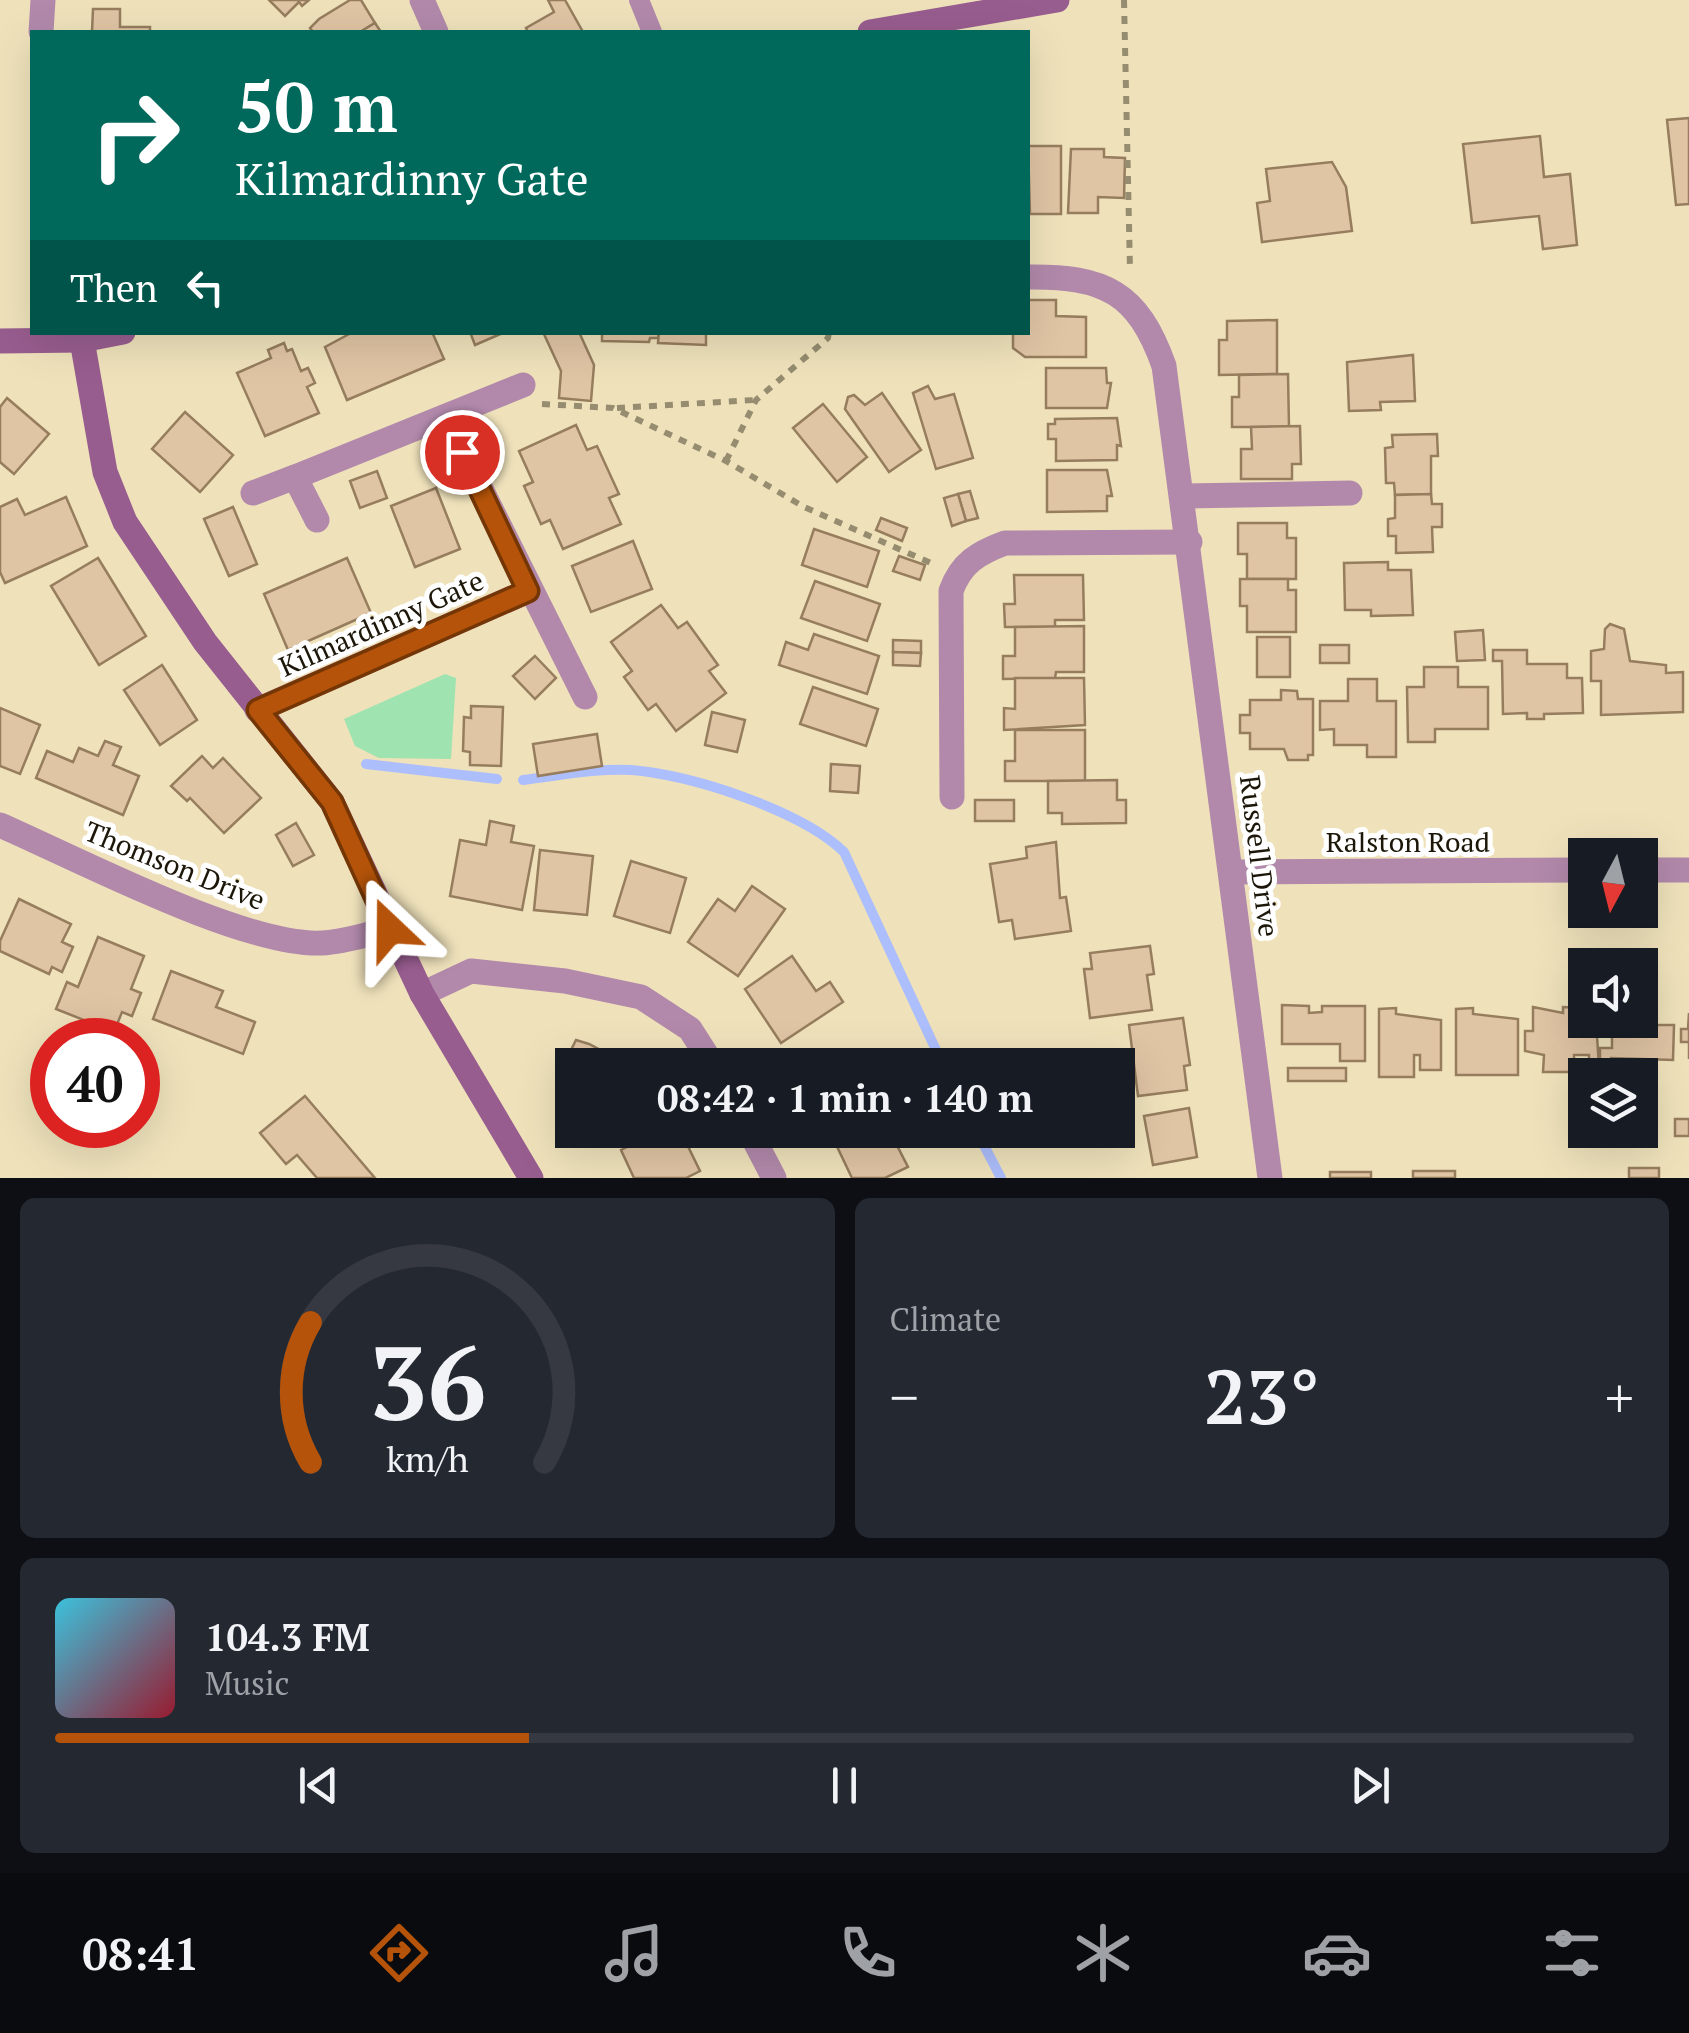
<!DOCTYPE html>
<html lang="en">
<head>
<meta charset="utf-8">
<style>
	body { margin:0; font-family:"PT Serif",serif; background:#242831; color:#f1f3f6; height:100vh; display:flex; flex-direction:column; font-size:38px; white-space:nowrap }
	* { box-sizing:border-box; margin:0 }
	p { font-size:32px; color:#9ea1a6 }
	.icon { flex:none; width:55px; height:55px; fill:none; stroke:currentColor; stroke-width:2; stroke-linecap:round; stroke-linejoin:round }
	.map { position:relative; height:1178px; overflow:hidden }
	.side { display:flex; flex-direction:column; gap:20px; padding:20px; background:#0d0f14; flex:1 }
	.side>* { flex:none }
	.top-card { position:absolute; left:30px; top:30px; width:1000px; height:305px; border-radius:0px; box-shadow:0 10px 40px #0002; background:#00695c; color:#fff; overflow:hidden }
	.needle { width:65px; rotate:187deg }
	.buttons { position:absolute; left:1568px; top:838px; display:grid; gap:20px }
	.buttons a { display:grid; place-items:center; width:90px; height:90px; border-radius:0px; background:#171b24; box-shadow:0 10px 40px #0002; font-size:50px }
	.speed { position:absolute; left:30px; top:1018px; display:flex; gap:20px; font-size:50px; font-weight:700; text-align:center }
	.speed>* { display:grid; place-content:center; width:130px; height:130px; border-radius:50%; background:#171b24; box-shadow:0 10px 40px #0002; line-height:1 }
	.speed .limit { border:15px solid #d22; background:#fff; color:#111 }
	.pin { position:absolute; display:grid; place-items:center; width:85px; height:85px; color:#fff; margin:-42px; border:5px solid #fff; border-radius:50%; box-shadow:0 2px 10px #0007 }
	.me { position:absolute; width:110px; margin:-55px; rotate:337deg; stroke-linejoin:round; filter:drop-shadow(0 0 8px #0008) }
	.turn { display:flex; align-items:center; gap:35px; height:210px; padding:0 40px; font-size:45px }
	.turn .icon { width:130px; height:130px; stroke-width:2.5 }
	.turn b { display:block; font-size:70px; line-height:85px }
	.then { display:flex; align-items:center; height:95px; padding:0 40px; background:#0003; gap:20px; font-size:38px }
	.big { font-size:75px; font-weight:700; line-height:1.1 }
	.side .tile { flex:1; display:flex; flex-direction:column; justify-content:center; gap:15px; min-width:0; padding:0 35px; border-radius:15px; background:#242831 }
	.side .dial { align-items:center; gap:0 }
	.dial svg { height:260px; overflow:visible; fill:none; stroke:#363941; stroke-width:7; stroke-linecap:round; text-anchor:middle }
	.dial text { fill:#f1f3f6; stroke:none }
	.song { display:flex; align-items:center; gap:30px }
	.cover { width:120px; height:120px; border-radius:15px; background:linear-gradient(135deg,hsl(190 70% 55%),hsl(350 70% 35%)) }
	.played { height:10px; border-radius:5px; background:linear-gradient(90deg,#b45309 30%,#363941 30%) }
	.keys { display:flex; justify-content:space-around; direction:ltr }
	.heat { display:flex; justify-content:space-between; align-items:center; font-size:55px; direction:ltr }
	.side .tiles { flex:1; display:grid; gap:20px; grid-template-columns:1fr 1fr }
	.tile:last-child { grid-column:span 2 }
	.trip { position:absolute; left:555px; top:1048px; width:580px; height:100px; border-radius:0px; background:#171b24; box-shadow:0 10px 40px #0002; font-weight:700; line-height:100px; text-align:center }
	.tabs { display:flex; height:160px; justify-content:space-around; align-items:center; background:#090b0e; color:#9ea1a6 }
	.tabs .icon { width:70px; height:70px }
	.tabs .active { color:#b45309 }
	.tabs b { font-size:45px; color:#f1f3f6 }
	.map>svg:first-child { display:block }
</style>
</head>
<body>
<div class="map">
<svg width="1689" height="1178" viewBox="0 0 1689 1178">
	<rect width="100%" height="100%" fill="#efe2bb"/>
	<!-- green -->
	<polygon fill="#9fe3b1" points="445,674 456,678 451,759 379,758 355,746 344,719"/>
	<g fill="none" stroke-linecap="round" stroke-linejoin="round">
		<!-- stream -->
		<g stroke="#adbefc" stroke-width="10">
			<polyline points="366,764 497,779"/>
			<path d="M523,780C558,776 596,768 631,770C690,774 802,811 844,852L943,1065"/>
			<polyline points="976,1130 1001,1178"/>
		</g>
	</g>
	<!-- building -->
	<g fill="#e0c5a4" stroke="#967d5e" stroke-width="2.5">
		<polygon points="269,0 309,0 302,6 299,2 285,16"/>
		<polygon points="350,0 361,0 375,23 360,32 313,32 310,28 319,19"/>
		<polygon points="548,0 565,0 583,32 528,32 526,28 554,12"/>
		<polygon points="93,9 120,9 120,27 150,27 150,32 92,32"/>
		<polygon points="375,23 381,32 360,32"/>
		<polygon points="1689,118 1689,204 1676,205 1667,120"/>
		<polygon points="1540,136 1544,177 1570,174 1577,245 1543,249 1539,216 1472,223 1463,144"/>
		<polygon points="1028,146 1061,146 1061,214 1030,214"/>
		<polygon points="1071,149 1104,149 1104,157 1125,158 1124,198 1098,197 1098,213 1068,213"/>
		<polygon points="1332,162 1346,187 1352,231 1262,242 1257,203 1270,201 1266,169"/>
		<polygon points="1028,300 1056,300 1056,316 1086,317 1086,357 1025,357 1013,348 1013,332 1028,332"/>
		<polygon points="1277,320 1277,374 1219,375 1219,340 1227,340 1227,321"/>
		<polygon points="353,332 432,332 444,359 347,400 325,347"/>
		<polygon points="470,332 505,332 475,345"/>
		<polygon points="543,332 579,332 594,365 591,401 559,398 561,371"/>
		<polygon points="602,332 659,332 658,338 650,338 649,342 602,341"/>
		<polygon points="659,332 718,332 706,334 706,345 658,343"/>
		<polygon points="284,343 287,351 292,349 301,371 308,368 315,383 307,387 319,413 265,436 237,373 271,358 268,350"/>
		<polygon points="1413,355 1415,401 1380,402 1381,410 1349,411 1347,362"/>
		<polygon points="1046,368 1106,368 1107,383 1111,383 1107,408 1046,408"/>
		<polygon points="1288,374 1289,427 1232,427 1232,397 1239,397 1239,375"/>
		<polygon points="928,386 935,399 954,394 973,458 936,469 913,393"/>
		<polygon points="882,393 921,450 889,472 845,409 848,397 854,395 865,405"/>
		<polygon points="7,398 49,434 14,474 0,462 0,407"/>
		<polygon points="823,404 867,457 837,482 793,428"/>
		<polygon points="185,412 233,455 200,492 152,449"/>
		<polygon points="1117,418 1121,446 1117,445 1117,460 1056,461 1056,439 1048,439 1048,424 1055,424 1055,419"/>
		<polygon points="576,425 587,450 597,446 619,494 609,498 621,524 563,549 550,520 541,524 524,486 533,482 519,451"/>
		<polygon points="1300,426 1301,464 1292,464 1292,479 1241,479 1241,449 1252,449 1251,427"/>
		<polygon points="1437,434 1438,456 1431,456 1431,494 1395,495 1394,483 1386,483 1385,448 1393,447 1392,435"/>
		<polygon points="1047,470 1107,470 1112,496 1107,496 1107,511 1047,512"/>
		<polygon points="377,471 387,498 360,508 350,481"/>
		<polygon points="436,488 460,549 415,567 391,506"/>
		<polygon points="970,491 978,518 966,521 958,494"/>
		<polygon points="958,494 966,521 952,526 944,498"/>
		<polygon points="1431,494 1432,504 1442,504 1442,527 1432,527 1433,552 1396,553 1396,536 1388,536 1388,519 1395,518 1395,495"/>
		<polygon points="66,497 87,546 5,583 0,572 0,507 17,499 25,515"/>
		<polygon points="233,507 257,564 229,576 204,519"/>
		<polygon points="881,518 907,528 902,541 876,530"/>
		<polygon points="1238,523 1287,523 1287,538 1296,538 1296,579 1247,579 1247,554 1238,554"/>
		<polygon points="814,529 879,551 867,587 802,565"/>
		<polygon points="633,541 652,589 591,612 572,566"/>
		<polygon points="899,556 925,565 920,580 893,571"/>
		<polygon points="98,558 146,636 99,665 51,586"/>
		<polygon points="347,558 371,613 288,650 264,594"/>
		<polygon points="1388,562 1388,570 1411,570 1413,615 1371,616 1371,610 1345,610 1344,563"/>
		<polygon points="1014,575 1083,575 1084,620 1055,620 1055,627 1005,627 1004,604 1015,604"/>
		<polygon points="1240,579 1288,579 1288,590 1296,590 1296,632 1247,632 1247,606 1240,606"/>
		<polygon points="815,581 880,604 867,641 801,618"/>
		<polygon points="661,605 678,628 687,622 718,665 709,671 726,693 676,731 656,704 648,710 624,677 632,671 611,642"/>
		<polygon points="1610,624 1624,629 1630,661 1666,665 1666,673 1683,672 1683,712 1601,715 1601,681 1591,681 1591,651 1604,649 1605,629"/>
		<polygon points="1084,626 1084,672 1056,672 1055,678 1003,679 1003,656 1015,656 1015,627"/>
		<polygon points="1483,630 1485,660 1457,661 1455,632"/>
		<polygon points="814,634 879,656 867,694 779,665 786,642 808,650"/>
		<rect x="1257" y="637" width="33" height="40"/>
		<polygon points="893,640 921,641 921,653 893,652"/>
		<rect x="1320" y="645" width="29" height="18"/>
		<polygon points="1493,650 1527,650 1527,664 1567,664 1567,678 1582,678 1583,713 1544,714 1544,719 1527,719 1527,713 1503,714 1502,661 1493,661"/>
		<polygon points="893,652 921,653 920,666 893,665"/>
		<polygon points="535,656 556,678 535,699 513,676"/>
		<polygon points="162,665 197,720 160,745 124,690"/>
		<polygon points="1424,667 1458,667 1458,687 1488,687 1488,729 1435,729 1435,742 1408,742 1407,687 1424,687"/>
		<polygon points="1015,678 1084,678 1085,725 1004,730 1004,708 1015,709"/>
		<polygon points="1348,679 1377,679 1377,701 1396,701 1396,757 1367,757 1367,745 1334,745 1334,729 1320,730 1320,701 1348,701"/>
		<polygon points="813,687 878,709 866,746 800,724"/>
		<polygon points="1281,690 1297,691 1298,699 1313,699 1313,755 1308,755 1308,760 1288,760 1284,749 1250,749 1250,733 1240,733 1240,715 1250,715 1250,700 1281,700"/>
		<polygon points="471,706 503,707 501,766 470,765 470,752 463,751 464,717 471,718"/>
		<polygon points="0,708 40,725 20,774 0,766"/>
		<polygon points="712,712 745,720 737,752 705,745"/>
		<polygon points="1015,730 1085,730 1085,781 1005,781 1005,761 1015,761"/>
		<polygon points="597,734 602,766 538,776 533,744"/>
		<polygon points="105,741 121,747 113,765 139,776 123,815 36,778 47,751 73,762 79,748 98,756"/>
		<polygon points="202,756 213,768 223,758 261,798 224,833 190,798 187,801 171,786"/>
		<polygon points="831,764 860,766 858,793 830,791"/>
		<polygon points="1117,780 1117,800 1126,800 1126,823 1062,824 1062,813 1048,813 1048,781"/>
		<rect x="975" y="800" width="39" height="21"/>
		<polygon points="490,821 514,826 511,842 534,846 522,910 450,896 460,840 486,845"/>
		<polygon points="296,823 314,855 293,866 276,835"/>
		<polygon points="1056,842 1060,898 1066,897 1071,931 1015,939 1012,920 999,922 990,864 1027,858 1026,847"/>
		<polygon points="540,850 593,856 587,915 534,910"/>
		<polygon points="631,861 686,878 670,933 614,916"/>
		<polygon points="752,886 785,909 738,976 688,942 718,899 735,911"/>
		<polygon points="19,899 71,924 62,942 73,947 62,972 52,967 49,974 0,951 0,941"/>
		<polygon points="98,937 144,956 131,989 141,993 132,1016 122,1012 114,1032 56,1009 67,982 78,987"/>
		<polygon points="1150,946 1154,974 1147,975 1152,1010 1090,1018 1084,969 1092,969 1090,953"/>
		<polygon points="792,956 816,991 830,982 843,1002 781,1043 745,989"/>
		<polygon points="171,971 223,991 216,1007 255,1022 243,1054 153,1019"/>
		<polygon points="1282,1005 1309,1006 1309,1013 1322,1012 1322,1006 1365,1006 1365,1061 1340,1061 1340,1044 1282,1044"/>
		<polygon points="1533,1007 1563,1013 1563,1007 1585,1008 1585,1020 1596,1020 1599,1067 1589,1067 1589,1055 1574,1055 1574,1072 1543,1072 1544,1055 1525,1051 1525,1031 1533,1031"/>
		<polygon points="1396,1008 1396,1014 1441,1020 1441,1070 1420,1070 1420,1055 1414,1055 1414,1077 1379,1077 1379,1009"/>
		<polygon points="1473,1008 1473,1014 1518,1019 1518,1075 1456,1075 1456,1009"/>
		<polygon points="1689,1013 1689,1059 1689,1042 1681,1042 1681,1029 1688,1029"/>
		<polygon points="1183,1018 1190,1065 1184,1066 1187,1090 1138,1096 1129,1025"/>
		<polygon points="1656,1019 1656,1025 1674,1025 1673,1060 1611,1058 1611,1068 1600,1067 1600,1048 1612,1048 1612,1020"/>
		<polygon points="576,1040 589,1044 629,1065 572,1065 572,1071 563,1066"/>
		<polygon points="848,1050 854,1065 807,1065"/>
		<rect x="1288" y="1068" width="58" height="13"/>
		<polygon points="305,1096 375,1178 317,1178 297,1155 286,1164 260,1133"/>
		<polygon points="1189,1108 1197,1157 1153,1165 1144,1116"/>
		<rect x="1675" y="1119" width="14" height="17"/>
		<polygon points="662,1130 680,1130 700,1171 686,1178 634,1178 621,1150"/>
		<polygon points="845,1130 889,1130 908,1167 885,1178 852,1178 832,1136"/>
		<rect x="1629" y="1168" width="30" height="10"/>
		<rect x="1413" y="1171" width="42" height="7"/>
		<rect x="1330" y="1172" width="41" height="6"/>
	</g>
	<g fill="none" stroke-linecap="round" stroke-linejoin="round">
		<!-- path -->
		<g stroke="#968d70" stroke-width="6" stroke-dasharray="8 8" stroke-linecap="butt">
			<polyline points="1124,0 1130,270"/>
			<polyline points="542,404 613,408 726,461 804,507 933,564"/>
			<polyline points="617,408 755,400"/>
			<polyline points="726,461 756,400 828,338 829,332"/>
		</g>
		<!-- lane -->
		<polyline stroke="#b289ab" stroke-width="20" points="639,0 652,32"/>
		<!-- street -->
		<g stroke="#b289ab" stroke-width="25">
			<polyline points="422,0 436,32"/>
			<polyline points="41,32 43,0"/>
			<path d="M1028,277C1104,276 1138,292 1164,366L1270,1178"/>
			<polyline points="445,417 585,697"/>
			<polyline points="295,477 523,385"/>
			<polyline points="253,493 295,477 317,520"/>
			<polyline points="1185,496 1350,493"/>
			<polyline points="257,710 528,591"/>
			<path d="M952,797L951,591C961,563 978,553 1005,543L1190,542"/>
			<path d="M0,825C76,858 245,947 322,943C344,942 368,934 390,929"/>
			<polyline points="1640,870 1689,870"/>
			<polyline points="1232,872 1585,870"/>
			<polyline points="422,994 471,971 565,981 641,997 690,1029 713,1065"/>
			<polyline points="749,1130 774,1178"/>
		</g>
		<!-- secondary -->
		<g stroke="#985d8f" stroke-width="25">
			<polyline points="870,32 1057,0"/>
			<polyline points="82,340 105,472 125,522 205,642 332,802 422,994 531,1178"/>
			<polyline points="0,341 82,340 123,332"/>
		</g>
	</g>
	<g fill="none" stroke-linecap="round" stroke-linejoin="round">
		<defs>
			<polyline id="route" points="390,929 332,802 258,710 528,591 462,452"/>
		</defs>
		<!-- route casing -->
		<use href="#route" stroke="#753606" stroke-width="25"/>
		<!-- route -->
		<use href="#route" stroke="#b45309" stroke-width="18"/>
	</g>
	<g text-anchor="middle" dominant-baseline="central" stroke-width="10" stroke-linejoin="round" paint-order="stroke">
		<!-- street labels -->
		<g font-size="28" fill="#1c1709" stroke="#fff">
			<text transform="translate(381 623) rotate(-24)">Kilmardinny Gate</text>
			<text x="1408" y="841">Ralston Road</text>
			<text transform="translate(1260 856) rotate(83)">Russell Drive</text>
			<text transform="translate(175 865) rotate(22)">Thomson Drive</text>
		</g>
	</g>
</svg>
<div class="buttons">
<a><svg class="needle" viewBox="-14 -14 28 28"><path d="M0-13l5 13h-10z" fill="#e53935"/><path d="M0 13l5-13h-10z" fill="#9ea1a6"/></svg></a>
<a><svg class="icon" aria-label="sound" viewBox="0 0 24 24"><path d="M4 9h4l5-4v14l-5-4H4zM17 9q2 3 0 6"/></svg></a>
<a><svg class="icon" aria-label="layers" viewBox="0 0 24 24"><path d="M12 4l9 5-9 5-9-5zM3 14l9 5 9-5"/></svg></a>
</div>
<div class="speed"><div class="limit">40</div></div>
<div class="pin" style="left:462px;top:452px;background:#d93025"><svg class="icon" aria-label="arrive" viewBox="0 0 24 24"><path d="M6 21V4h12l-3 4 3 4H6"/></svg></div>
<svg class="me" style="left:390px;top:929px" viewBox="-20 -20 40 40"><path d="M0-17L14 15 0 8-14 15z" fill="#b45309" stroke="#fff" stroke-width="4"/></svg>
<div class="trip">08:42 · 1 min · 140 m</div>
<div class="top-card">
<div class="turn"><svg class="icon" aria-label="right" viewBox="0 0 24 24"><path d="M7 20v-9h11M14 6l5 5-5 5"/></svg><div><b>50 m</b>Kilmardinny Gate</div></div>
<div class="then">Then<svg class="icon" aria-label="left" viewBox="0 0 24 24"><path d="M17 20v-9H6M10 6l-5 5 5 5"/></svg></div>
</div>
</div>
<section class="side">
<div class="tiles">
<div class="tile dial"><svg viewBox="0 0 100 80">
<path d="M14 69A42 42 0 1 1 86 69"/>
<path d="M14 69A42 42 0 0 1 14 26" stroke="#b45309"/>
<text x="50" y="56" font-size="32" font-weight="700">36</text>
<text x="50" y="72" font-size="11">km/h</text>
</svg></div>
<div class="tile"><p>Climate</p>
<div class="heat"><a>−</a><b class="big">23°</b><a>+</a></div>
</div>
<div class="tile">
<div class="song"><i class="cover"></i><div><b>104.3 FM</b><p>Music</p></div></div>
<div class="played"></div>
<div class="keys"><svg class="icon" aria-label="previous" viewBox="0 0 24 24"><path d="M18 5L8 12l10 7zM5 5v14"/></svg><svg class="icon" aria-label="pause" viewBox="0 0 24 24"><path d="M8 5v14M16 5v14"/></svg><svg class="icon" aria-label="next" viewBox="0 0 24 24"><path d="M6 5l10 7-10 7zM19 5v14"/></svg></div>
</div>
</div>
</section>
<nav class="tabs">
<b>08:41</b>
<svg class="icon active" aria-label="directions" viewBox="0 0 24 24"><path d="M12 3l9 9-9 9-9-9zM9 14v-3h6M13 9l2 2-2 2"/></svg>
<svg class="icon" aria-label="music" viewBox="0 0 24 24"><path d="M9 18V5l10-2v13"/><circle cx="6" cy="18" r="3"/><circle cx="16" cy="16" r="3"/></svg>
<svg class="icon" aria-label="phone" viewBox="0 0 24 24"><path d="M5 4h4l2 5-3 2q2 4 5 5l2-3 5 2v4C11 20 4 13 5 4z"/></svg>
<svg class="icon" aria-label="climate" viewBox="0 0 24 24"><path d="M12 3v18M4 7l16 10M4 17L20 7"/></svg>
<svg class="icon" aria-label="car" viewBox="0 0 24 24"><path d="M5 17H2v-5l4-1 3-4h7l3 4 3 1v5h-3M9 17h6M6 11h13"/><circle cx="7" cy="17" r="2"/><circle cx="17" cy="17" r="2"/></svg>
<svg class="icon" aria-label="filters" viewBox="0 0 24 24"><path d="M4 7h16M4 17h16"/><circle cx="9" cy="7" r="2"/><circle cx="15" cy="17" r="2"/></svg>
</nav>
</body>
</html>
